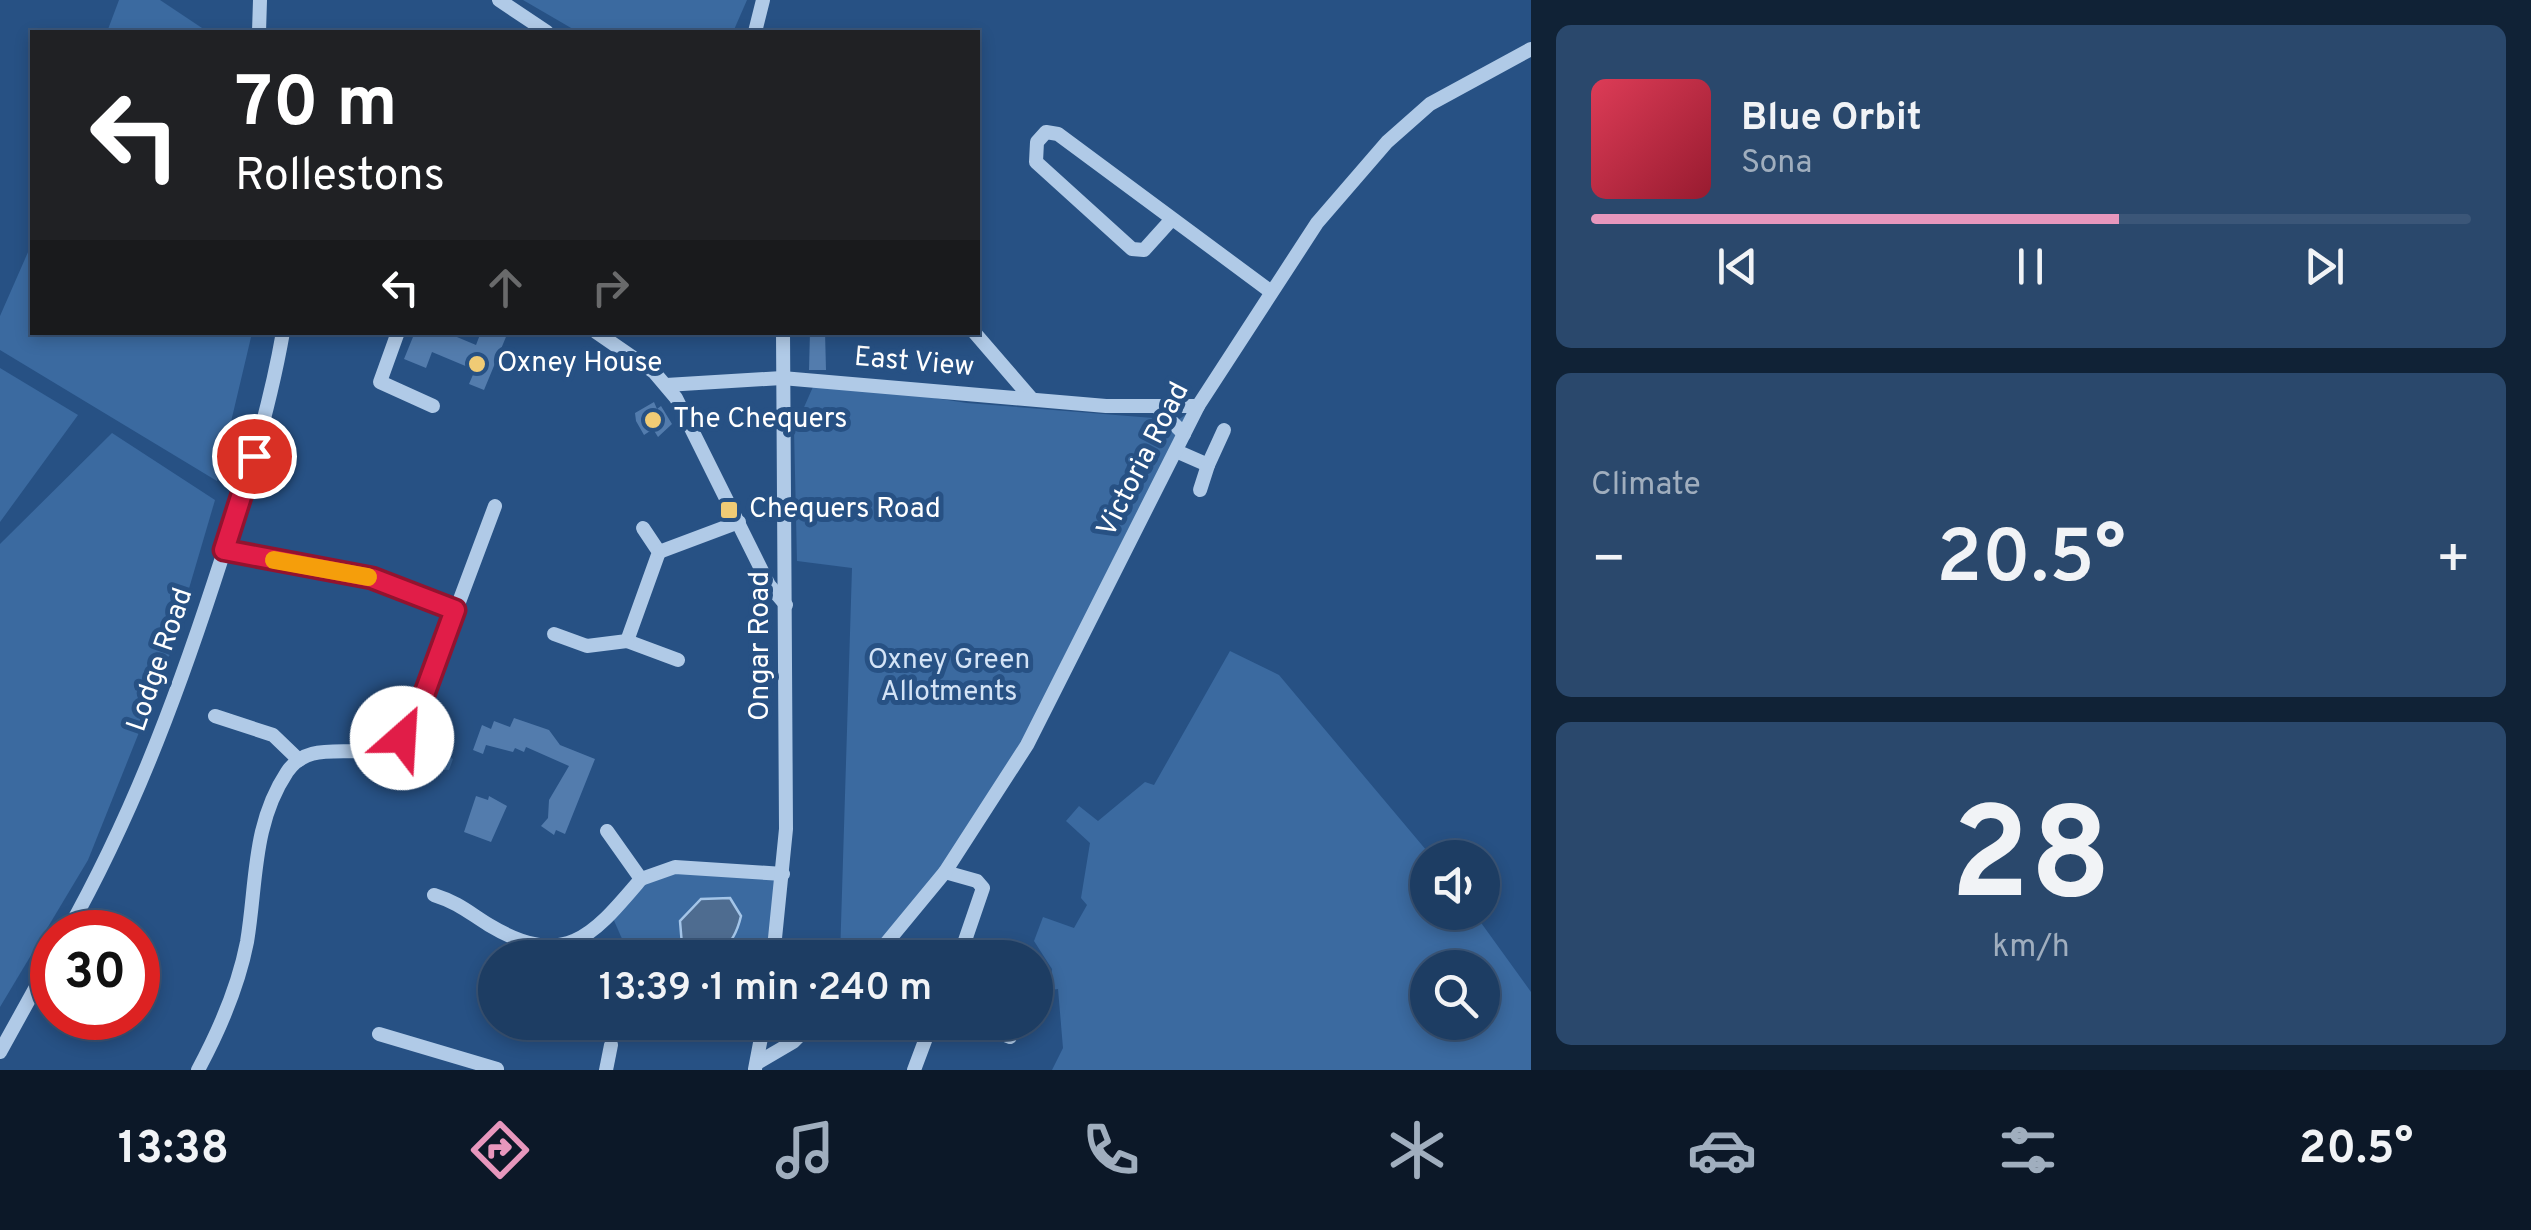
<!DOCTYPE html>
<html lang="en">
<head>
<meta charset="utf-8">
<style>
	body { margin:0; font-family:Overpass,sans-serif; background:#2a486c; color:#f1f3f6; height:100vh; display:flex; flex-direction:column; font-size:38px; white-space:nowrap }
	* { box-sizing:border-box; margin:0 }
	p { font-size:32px; color:#a0aebe }
	.icon { flex:none; width:55px; height:55px; fill:none; stroke:currentColor; stroke-width:2; stroke-linecap:round; stroke-linejoin:round }
	.map { position:relative; flex:1; overflow:hidden }
	.sheet { display:flex; flex-direction:column; gap:25px; padding:25px; background:#102236; width:1000px }
	.sheet>* { flex:none }
	.hud { position:absolute; left:30px; top:30px; width:950px; height:305px; border-radius:0px; box-shadow:0 5px 15px #0003,0 0 0 2px #3b5678; background:#202124; color:#fff; overflow:hidden }
	.buttons { position:absolute; left:1410px; top:840px; display:grid; gap:20px }
	.buttons a { display:grid; place-items:center; width:90px; height:90px; border-radius:50%; background:#1d3d63; box-shadow:0 5px 15px #0003,0 0 0 2px #3b5678; font-size:50px }
	.speed { position:absolute; left:30px; top:910px; display:flex; gap:20px; font-size:50px; font-weight:700; text-align:center }
	.speed>* { display:grid; place-content:center; width:130px; height:130px; border-radius:50%; background:#1d3d63; box-shadow:0 5px 15px #0003,0 0 0 2px #3b5678; line-height:1 }
	.speed .limit { border:15px solid #d22; background:#fff; color:#111 }
	.pin { position:absolute; display:grid; place-items:center; width:85px; height:85px; color:#fff; margin:-42px; border:5px solid #fff; border-radius:50%; box-shadow:0 2px 10px #0007 }
	.me { position:absolute; width:110px; margin:-55px; rotate:26deg; stroke-linejoin:round; filter:drop-shadow(0 0 8px #0008) }
	.turn { display:flex; align-items:center; gap:35px; height:210px; padding:0 40px; font-size:45px }
	.turn .icon { width:130px; height:130px; stroke-width:2.5 }
	.turn b { display:block; font-size:70px; line-height:85px }
	.lanes { display:flex; align-items:center; height:95px; padding:0 40px; background:#0003; justify-content:center; gap:50px; direction:ltr }
	.lanes .off { opacity:.35 }
	.big { font-size:75px; font-weight:600; line-height:1.1 }
	.sheet .widget { flex:1; display:flex; flex-direction:column; justify-content:center; gap:15px; min-width:0; padding:0 35px; border-radius:15px; background:#2a486c }
	.sheet .dial { align-items:center; gap:0 }
	.dial b { font-size:130px; line-height:1 }
	.song { display:flex; align-items:center; gap:30px }
	.cover { width:120px; height:120px; border-radius:15px; background:linear-gradient(135deg,hsl(350 70% 55%),hsl(350 70% 35%)) }
	.played { height:10px; border-radius:5px; background:linear-gradient(90deg,#e797bd 60%,#3b5678 60%) }
	.keys { display:flex; justify-content:space-around; direction:ltr }
	.heat { display:flex; justify-content:space-between; align-items:center; font-size:55px; direction:ltr }
	.trip { position:absolute; left:478px; top:940px; width:575px; height:100px; border-radius:50px; background:#1d3d63; box-shadow:0 5px 15px #0003,0 0 0 2px #3b5678; font-weight:600; line-height:100px; text-align:center }
	.tabs { display:flex; height:160px; justify-content:space-around; align-items:center; background:#0c1828; color:#a0aebe }
	.tabs .icon { width:70px; height:70px }
	.tabs .current { color:#e797bd }
	.tabs b { font-size:45px; color:#f1f3f6 }
	main { display:flex; flex:1; min-height:0 }
	.map>svg:first-child { display:block }
</style>
</head>
<body>
<main>
<div class="map">
<svg width="1531" height="1070" viewBox="0 0 1531 1070">
	<rect width="100%" height="100%" fill="#275184"/>
	<!-- green -->
	<g fill="#3b6aa0" fill-rule="evenodd">
		<polygon points="119,0 160,0 208,32 107,32"/>
		<polygon points="523,0 747,0 733,32 578,32"/>
		<polygon points="32,243 32,332 252,333 217,481 0,350 0,316"/>
		<polygon points="0,368 78,415 0,522"/>
		<polygon points="816,380 967,403 1178,420 1198,406 992,803 874,957 840,957 852,568 797,561 794,430"/>
		<polygon points="112,433 215,500 168,660 88,860 0,1007 0,544"/>
		<path d="M1230,651L1279,675L1432,857L1428,858V912L1474,913L1531,992V1070H1052L1063,1048L1058,989L1050,990L1052,969L1034,941L1043,917L1074,928L1087,905L1081,898L1090,843L1066,821L1079,806L1098,821L1145,782L1154,785ZM1428,968H1482V1022H1428Z"/>
		<polygon points="419,735 453,759 449,770 389,766 390,759"/>
		<polygon points="678,873 779,876 766,957 630,957 612,916 653,876"/>
		<polygon points="701,1023 756,1023 755,1034 735,1036"/>
	</g>
	<!-- water -->
	<path fill="#4e6c90" stroke="#a4c5e8" stroke-width="2.5" d="M730,898L741,916C733,950 717,958 683,957L680,921L701,899Z"/>
	<!-- building -->
	<g fill="#537cad">
		<polygon points="415,332 445,332 476,345 481,332 508,332 484,390 469,384 475,370 432,352 426,368 404,359"/>
		<polygon points="810,332 825,332 826,370 809,370"/>
		<polygon points="654,402 657,409 661,406 672,424 658,437 653,429 644,435 636,421 635,413"/>
		<polygon points="514,718 549,730 560,745 595,759 565,834 556,830 554,835 541,826 548,818 549,800 569,766 526,747 524,752 515,748 513,752 486,745 483,754 473,750 482,725 491,729 494,721 510,727"/>
		<polygon points="476,796 488,800 489,796 507,806 491,842 464,832"/>
	</g>
	<g fill="none" stroke-linecap="round" stroke-linejoin="round">
		<!-- minor -->
		<g stroke="#b0cae7" stroke-width="14">
			<polyline points="499,0 547,32"/>
			<polyline points="259,32 260,0"/>
			<polyline points="755,32 763,0"/>
			<polyline points="1172,219 1144,250 1132,249 1036,162 1037,142 1046,132 1058,134 1270,291"/>
			<polyline points="398,332 380,382 433,406"/>
			<polyline points="596,332 654,372 676,398 769,585 786,605"/>
			<polyline points="974,332 1031,398"/>
			<polyline points="666,385 782,378 1106,406 1198,406"/>
			<polyline points="1159,409 1184,434"/>
			<polyline points="1176,451 1208,465 1224,430"/>
			<polyline points="1200,490 1208,465"/>
			<polyline points="643,528 659,552 627,641 678,660"/>
			<polyline points="225,550 372,578 455,609"/>
			<polyline points="659,552 739,522"/>
			<polyline points="554,634 587,646 627,641"/>
			<polyline points="215,716 273,735 299,760"/>
			<polyline points="607,831 641,879 675,867 783,874"/>
			<polyline points="945,872 977,881 983,888 959,958"/>
			<path d="M434,895C459,903 468,912 489,925C566,971 594,934 641,879"/>
			<path d="M67,932C130,820 174,704 214,582C241,500 268,418 283,332"/>
			<polyline points="773,958 786,829 783,332"/>
			<polyline points="874,958 945,872 1027,745 1198,406 1317,223 1387,142 1430,104 1531,49"/>
			<polyline points="973,1022 1010,1037"/>
			<polyline points="379,1034 497,1069"/>
			<polyline points="0,1052 52,958"/>
			<polyline points="757,1063 793,1042 813,1022"/>
			<polyline points="755,1069 764,1022"/>
			<path d="M198,1070C220,1029 238,988 247,942C257,882 252,825 287,772C318,726 383,782 417,714L495,506"/>
			<polyline points="606,1070 611,1045"/>
			<polyline points="914,1070 932,1022"/>
		</g>
	</g>
	<g fill="none" stroke-linecap="round" stroke-linejoin="round">
		<defs>
			<polyline id="route" points="254,456 224,550 372,578 455,610 417,714 402,738"/>
		</defs>
		<!-- route casing -->
		<use href="#route" stroke="#92132f" stroke-width="25"/>
		<!-- route -->
		<use href="#route" stroke="#e11d48" stroke-width="18"/>
		<!-- slow -->
		<polyline stroke="#f59e0b" stroke-width="18" points="274,560 368,577"/>
	</g>
	<!-- markers -->
	<g fill="#f0cb75" stroke="#275184" stroke-width="4">
		<circle cx="477" cy="364" r="10"/>
		<circle cx="653" cy="420" r="10"/>
		<rect x="719" y="500" width="20" height="20" rx="5"/>
	</g>
	<g text-anchor="middle" dominant-baseline="central" stroke-width="10" stroke-linejoin="round" paint-order="stroke">
		<!-- street labels -->
		<g font-size="28" fill="#fff" stroke="#275184">
			<text transform="translate(914 363) rotate(5)">East View</text>
			<text transform="translate(1144 460) rotate(-63)">Victoria Road</text>
			<text transform="translate(761 646) rotate(-90)">Ongar Road</text>
			<text transform="translate(161 660) rotate(-71)">Lodge Road</text>
		</g>
		<!-- poi labels -->
		<g font-size="28" fill="#fff" stroke="#275184" text-anchor="start">
			<text x="497" y="364">Oxney House</text>
			<text x="673" y="420">The Chequers</text>
			<text x="749" y="510">Chequers Road</text>
		</g>
		<!-- park labels -->
		<g font-size="28" fill="#d3e3f6" stroke="#275184">
			<text x="949" y="661">Oxney Green<tspan x="949" dy="32">Allotments</tspan></text>
		</g>
	</g>
</svg>
<div class="buttons">
<a><svg class="icon" aria-label="sound" viewBox="0 0 24 24"><path d="M4 9h4l5-4v14l-5-4H4zM17 9q2 3 0 6"/></svg></a>
<a><svg class="icon" aria-label="search" viewBox="0 0 24 24"><circle cx="10" cy="10" r="6"/><path d="M15 15l6 6"/></svg></a>
</div>
<div class="speed"><div class="limit">30</div></div>
<div class="pin" style="left:254px;top:456px;background:#d93025"><svg class="icon" aria-label="arrive" viewBox="0 0 24 24"><path d="M6 21V4h12l-3 4 3 4H6"/></svg></div>
<svg class="me" style="left:402px;top:738px" viewBox="-20 -20 40 40"><circle r="19" fill="#fff"/><path d="M0-13L10 11 0 6-10 11z" fill="#e11d48"/></svg>
<div class="trip">13:39 · 1 min · 240 m</div>
<div class="hud">
<div class="turn"><svg class="icon" aria-label="left" viewBox="0 0 24 24"><path d="M17 20v-9H6M10 6l-5 5 5 5"/></svg><div><b>70 m</b>Rollestons</div></div>
<div class="lanes"><svg class="icon" aria-label="left" viewBox="0 0 24 24"><path d="M17 20v-9H6M10 6l-5 5 5 5"/></svg><svg class="icon off" aria-label="ahead" viewBox="0 0 24 24"><path d="M12 20V5M6 11l6-6 6 6"/></svg><svg class="icon off" aria-label="right" viewBox="0 0 24 24"><path d="M7 20v-9h11M14 6l5 5-5 5"/></svg></div>
</div>
</div>
<section class="sheet">
<div class="widget">
<div class="song"><i class="cover"></i><div><b>Blue Orbit</b><p>Sona</p></div></div>
<div class="played"></div>
<div class="keys"><svg class="icon" aria-label="previous" viewBox="0 0 24 24"><path d="M18 5L8 12l10 7zM5 5v14"/></svg><svg class="icon" aria-label="pause" viewBox="0 0 24 24"><path d="M8 5v14M16 5v14"/></svg><svg class="icon" aria-label="next" viewBox="0 0 24 24"><path d="M6 5l10 7-10 7zM19 5v14"/></svg></div>
</div>
<div class="widget"><p>Climate</p>
<div class="heat"><a>−</a><b class="big">20.5°</b><a>+</a></div>
</div>
<div class="widget dial"><b>28</b><p>km/h</p></div>
</section>
</main>
<nav class="tabs">
<b>13:38</b>
<svg class="icon current" aria-label="directions" viewBox="0 0 24 24"><path d="M12 3l9 9-9 9-9-9zM9 14v-3h6M13 9l2 2-2 2"/></svg>
<svg class="icon" aria-label="music" viewBox="0 0 24 24"><path d="M9 18V5l10-2v13"/><circle cx="6" cy="18" r="3"/><circle cx="16" cy="16" r="3"/></svg>
<svg class="icon" aria-label="phone" viewBox="0 0 24 24"><path d="M5 4h4l2 5-3 2q2 4 5 5l2-3 5 2v4C11 20 4 13 5 4z"/></svg>
<svg class="icon" aria-label="climate" viewBox="0 0 24 24"><path d="M12 3v18M4 7l16 10M4 17L20 7"/></svg>
<svg class="icon" aria-label="car" viewBox="0 0 24 24"><path d="M5 17H2v-5l4-1 3-4h7l3 4 3 1v5h-3M9 17h6M6 11h13"/><circle cx="7" cy="17" r="2"/><circle cx="17" cy="17" r="2"/></svg>
<svg class="icon" aria-label="filters" viewBox="0 0 24 24"><path d="M4 7h16M4 17h16"/><circle cx="9" cy="7" r="2"/><circle cx="15" cy="17" r="2"/></svg>
<b>20.5°</b>
</nav>
</body>
</html>
